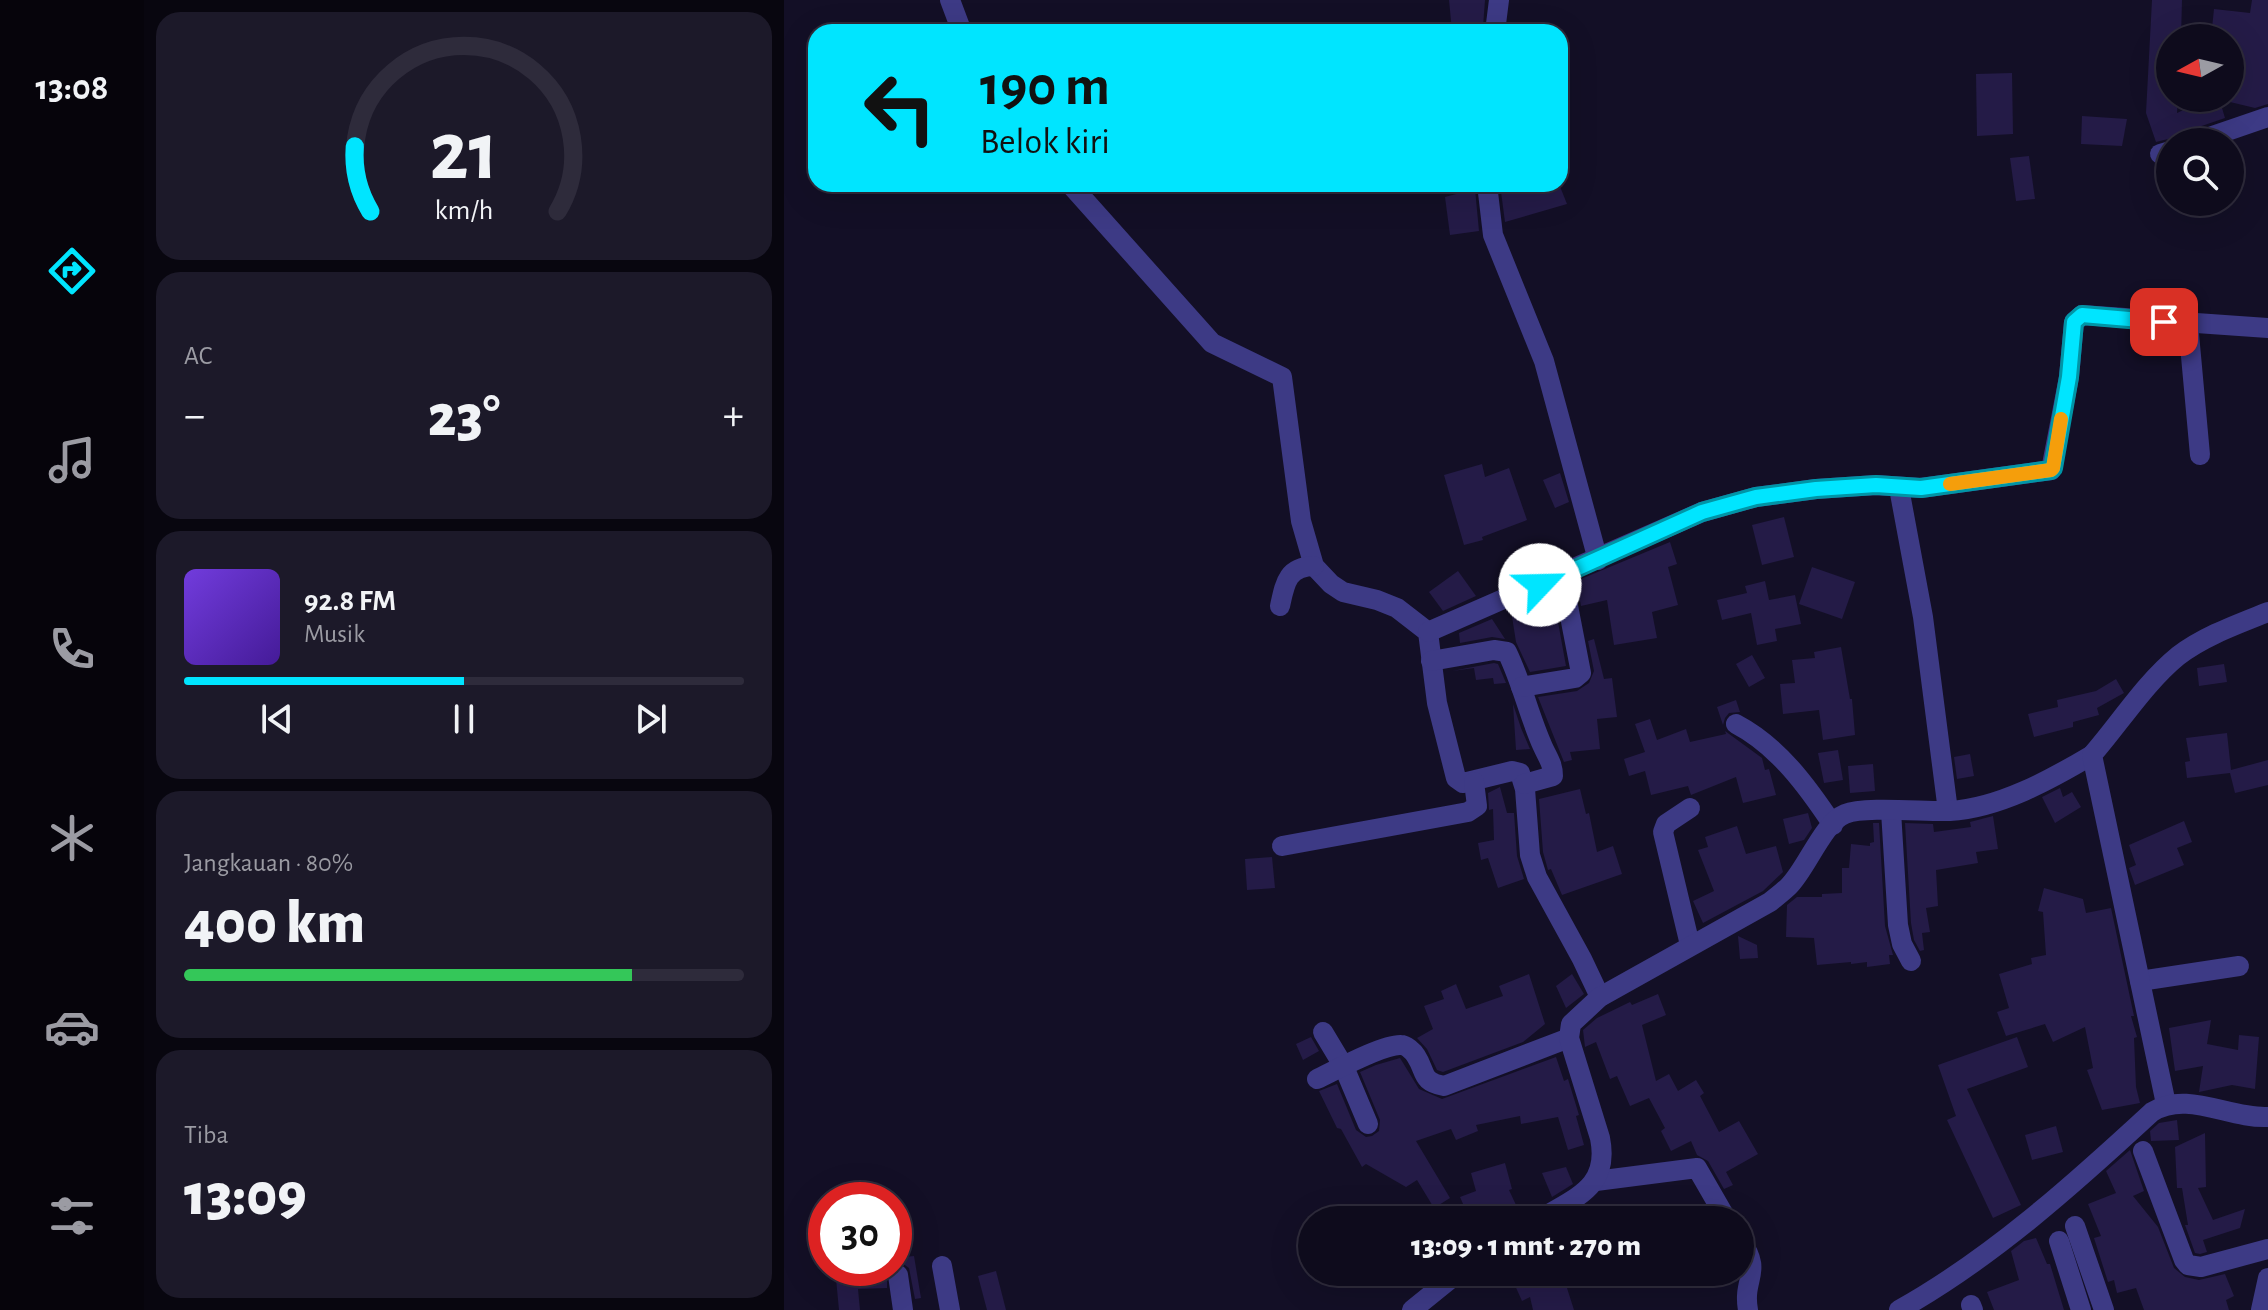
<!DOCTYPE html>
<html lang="id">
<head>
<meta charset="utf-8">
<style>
	body { margin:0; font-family:"Alegreya Sans",sans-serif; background:#1c1929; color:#f1f3f6; height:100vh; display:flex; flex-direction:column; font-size:30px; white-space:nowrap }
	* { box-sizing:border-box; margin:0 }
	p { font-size:26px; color:#9b9ba3 }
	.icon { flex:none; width:44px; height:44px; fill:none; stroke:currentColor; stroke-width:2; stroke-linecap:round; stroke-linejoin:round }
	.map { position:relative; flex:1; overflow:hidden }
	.details { display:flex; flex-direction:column; gap:12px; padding:12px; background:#08060f; width:640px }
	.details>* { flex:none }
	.guide { position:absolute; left:24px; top:24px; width:760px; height:168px; border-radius:24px; box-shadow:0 8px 32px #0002,0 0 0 2px #2e2b3b; background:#00e5ff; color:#111; overflow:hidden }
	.needle { width:52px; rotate:262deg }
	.controls { position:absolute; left:1372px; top:24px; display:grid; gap:16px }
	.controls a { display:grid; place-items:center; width:88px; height:88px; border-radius:50%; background:#0e0b1c; box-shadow:0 8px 32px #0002,0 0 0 2px #2e2b3b; font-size:40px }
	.speed { position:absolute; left:24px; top:1182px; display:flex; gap:16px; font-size:40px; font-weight:700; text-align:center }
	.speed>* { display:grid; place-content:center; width:104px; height:104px; border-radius:50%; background:#0e0b1c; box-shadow:0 8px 32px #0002,0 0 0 2px #2e2b3b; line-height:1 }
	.speed .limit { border:12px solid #d22; background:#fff; color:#111 }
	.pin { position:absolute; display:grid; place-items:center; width:68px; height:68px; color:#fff; margin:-34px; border-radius:16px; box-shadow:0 4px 12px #0006 }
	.me { position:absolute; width:88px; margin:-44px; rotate:66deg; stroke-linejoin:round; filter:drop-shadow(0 0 6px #0008) }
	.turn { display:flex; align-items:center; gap:28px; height:168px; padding:0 40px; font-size:36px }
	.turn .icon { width:104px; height:104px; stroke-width:2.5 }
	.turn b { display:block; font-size:56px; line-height:68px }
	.big { font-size:60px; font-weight:800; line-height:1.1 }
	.details .card { flex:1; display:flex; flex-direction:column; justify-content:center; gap:12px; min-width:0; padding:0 28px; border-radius:24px; background:#1c1929 }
	.details .dial { align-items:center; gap:0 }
	.dial svg { height:208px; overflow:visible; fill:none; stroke:#2e2b3b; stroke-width:7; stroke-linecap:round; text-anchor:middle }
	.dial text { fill:#f1f3f6; stroke:none }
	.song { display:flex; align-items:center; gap:24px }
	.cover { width:96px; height:96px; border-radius:12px; background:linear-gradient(135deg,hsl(260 70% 55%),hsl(260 70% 35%)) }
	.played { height:8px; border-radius:4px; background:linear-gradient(90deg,#00e5ff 50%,#2e2b3b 50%) }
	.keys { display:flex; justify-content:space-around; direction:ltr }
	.heat { display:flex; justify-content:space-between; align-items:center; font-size:44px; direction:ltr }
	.charge { height:12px; border-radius:6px; background:linear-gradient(90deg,#34c759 80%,#2e2b3b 0) }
	.trip { position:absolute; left:514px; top:1206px; width:456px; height:80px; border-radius:40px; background:#0e0b1c; box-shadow:0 8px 32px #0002,0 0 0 2px #2e2b3b; font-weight:800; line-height:80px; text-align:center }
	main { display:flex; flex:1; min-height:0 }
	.dock { display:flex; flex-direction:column; width:144px; justify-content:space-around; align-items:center; background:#06040b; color:#9b9ba3 }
	.dock .icon { width:56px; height:56px }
	.dock .selected { color:#00e5ff }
	.dock b { font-size:36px; color:#f1f3f6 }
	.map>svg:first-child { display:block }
</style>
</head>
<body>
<main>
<nav class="dock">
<b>13:08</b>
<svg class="icon selected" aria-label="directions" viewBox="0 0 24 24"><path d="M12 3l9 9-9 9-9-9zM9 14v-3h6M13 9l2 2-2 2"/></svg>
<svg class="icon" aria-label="music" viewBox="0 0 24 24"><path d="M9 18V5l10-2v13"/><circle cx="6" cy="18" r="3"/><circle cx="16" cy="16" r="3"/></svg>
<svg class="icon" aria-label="phone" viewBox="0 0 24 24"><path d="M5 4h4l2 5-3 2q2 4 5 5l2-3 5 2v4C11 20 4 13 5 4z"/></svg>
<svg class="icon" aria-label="climate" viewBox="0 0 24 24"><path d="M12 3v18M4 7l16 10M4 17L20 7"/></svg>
<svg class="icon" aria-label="car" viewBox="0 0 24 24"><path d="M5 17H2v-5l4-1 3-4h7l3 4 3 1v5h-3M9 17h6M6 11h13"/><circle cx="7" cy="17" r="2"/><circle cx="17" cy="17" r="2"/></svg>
<svg class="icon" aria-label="filters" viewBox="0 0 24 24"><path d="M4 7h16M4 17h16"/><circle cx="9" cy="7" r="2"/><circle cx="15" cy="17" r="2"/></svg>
</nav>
<section class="details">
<div class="card dial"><svg viewBox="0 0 100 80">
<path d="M14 69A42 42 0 1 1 86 69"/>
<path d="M14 69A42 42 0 0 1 8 44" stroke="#00e5ff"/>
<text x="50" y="56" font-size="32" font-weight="700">21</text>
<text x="50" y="72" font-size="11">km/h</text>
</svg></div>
<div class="card"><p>AC</p>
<div class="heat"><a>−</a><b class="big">23°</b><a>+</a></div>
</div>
<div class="card">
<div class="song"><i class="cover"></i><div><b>92.8 FM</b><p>Musik</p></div></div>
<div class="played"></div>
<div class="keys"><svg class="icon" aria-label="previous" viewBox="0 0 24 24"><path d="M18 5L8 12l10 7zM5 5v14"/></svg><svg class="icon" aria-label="pause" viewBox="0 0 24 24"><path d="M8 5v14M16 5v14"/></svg><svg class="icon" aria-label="next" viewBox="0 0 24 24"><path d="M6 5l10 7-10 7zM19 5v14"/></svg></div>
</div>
<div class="card"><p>Jangkauan · 80%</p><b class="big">400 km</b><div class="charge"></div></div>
<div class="card"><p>Tiba</p><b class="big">13:09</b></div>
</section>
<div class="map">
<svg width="1484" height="1310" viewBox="0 0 1484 1310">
	<rect width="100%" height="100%" fill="#130f26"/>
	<!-- building -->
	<g fill="#241b47">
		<polygon points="665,0 701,0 699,27 668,31"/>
		<polygon points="1368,0 1398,0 1397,38 1386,38 1386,98 1394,98 1393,113 1425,98 1435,98 1441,118 1406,130 1397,142 1388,138 1372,142 1362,113"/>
		<polygon points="1468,0 1484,0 1484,104 1471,108 1446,102 1446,38 1427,38 1430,9 1466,13"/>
		<polygon points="1228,73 1229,134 1193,136 1192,74"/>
		<polygon points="1298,116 1343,119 1338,146 1297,144"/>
		<polygon points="1245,156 1251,199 1232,201 1226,158"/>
		<polygon points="716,184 775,184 783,204 721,222"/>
		<polygon points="691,189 695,231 666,235 661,197"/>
		<polygon points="698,464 701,477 725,468 743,520 698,537 699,540 680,545 660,475"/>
		<polygon points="776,473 785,502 771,508 759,480"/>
		<polygon points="1000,517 1010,557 978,565 968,525"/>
		<polygon points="886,542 893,564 884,567 894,605 868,612 873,638 830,645 823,600 797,606 792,581"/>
		<polygon points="1028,567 1071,582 1058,619 1015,604"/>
		<polygon points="674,571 692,596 659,611 645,592"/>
		<polygon points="981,581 985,600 1011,595 1017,624 991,629 993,641 973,645 967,613 938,620 933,600 963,593 961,586"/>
		<polygon points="756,600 758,612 772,611 782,666 746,672 732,642 727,610"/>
		<polygon points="708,619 721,639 708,637 676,643 675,633"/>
		<polygon points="810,639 820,679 828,678 833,717 813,719 816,749 786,752 788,760 780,762 754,697 793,691 805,683 810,671 804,641"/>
		<polygon points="1057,647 1066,699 1068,699 1071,735 1039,740 1035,710 999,714 996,684 1011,683 1008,660 1031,658 1030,652"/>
		<polygon points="968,655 981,678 965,687 952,664"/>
		<polygon points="710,663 714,664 722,683 710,684 709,678 692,680 690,668 668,671"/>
		<polygon points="1440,664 1443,682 1415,686 1413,668"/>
		<polygon points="1332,679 1340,693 1313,708 1315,715 1289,722 1289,727 1250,737 1244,714 1274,707 1273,700 1312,691"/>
		<polygon points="952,700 956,712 945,713 941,718 939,725 933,707"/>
		<polygon points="729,704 737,728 746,749 732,750"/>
		<polygon points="866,719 873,740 902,729 906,742 942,734 941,731 978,758 981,770 985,769 992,795 959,803 952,777 907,795 904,786 867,795 861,771 845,776 840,759 861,752 851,724"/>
		<polygon points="1443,733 1447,770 1484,760 1484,785 1451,793 1446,773 1403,778 1401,762 1406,761 1402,738"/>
		<polygon points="1054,750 1059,780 1040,783 1034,753"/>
		<polygon points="1186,754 1190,776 1173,779 1170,757"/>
		<polygon points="1089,764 1091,791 1066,793 1064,766"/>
		<polygon points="716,787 723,813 730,813 733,856 740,879 714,888 704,858 697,860 694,843 710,840 709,809 705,810 704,793"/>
		<polygon points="1276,788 1279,797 1288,792 1297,807 1271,823 1258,797"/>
		<polygon points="796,789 802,814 805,813 813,852 829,846 838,874 778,895 767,869 764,870 759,852 755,799"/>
		<polygon points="1024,813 1028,828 1020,840 1005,844 999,819"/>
		<polygon points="1209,816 1214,849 1192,852 1194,863 1152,870 1154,906 1142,908 1146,932 1138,933 1140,950 1136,951 1130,940 1127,923 1121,823 1149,824 1150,832 1187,827 1186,822"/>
		<polygon points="1400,821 1408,842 1393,848 1400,865 1351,885 1345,868 1352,865 1345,845"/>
		<polygon points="1089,823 1095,823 1101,926 1109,955 1105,955 1106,964 1083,967 1083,962 1067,964 1067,962 1033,965 1030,938 1002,937 1003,905 1013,897 1038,897 1038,894 1058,893 1058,868 1065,868 1067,844 1086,846 1086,843 1090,842"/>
		<polygon points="953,826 962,854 992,846 999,872 979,891 919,923 909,901 930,891 914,850 924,847 921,837"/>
		<polygon points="488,857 491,888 463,890 461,859"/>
		<polygon points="1260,888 1299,899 1302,913 1327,908 1350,1016 1347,1016 1353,1037 1350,1038 1352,1087 1356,1103 1318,1110 1303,1070 1309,1068 1301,1027 1269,1042 1261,1024 1222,1036 1213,1012 1225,1008 1215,974 1248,964 1247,958 1262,955 1259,912 1254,911"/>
		<polygon points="954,936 973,945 974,958 956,959"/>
		<polygon points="745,974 761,1024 739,1042 659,1072 653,1070 643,1049 633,1038 649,1029 640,1006 660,999 657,991 672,984 682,1009 719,996 715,986"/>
		<polygon points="788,974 800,994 782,1008 772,986"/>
		<polygon points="874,994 882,1015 858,1025 872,1081 885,1074 894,1091 912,1080 920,1093 916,1096 935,1132 955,1121 974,1154 942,1172 949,1185 940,1189 924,1161 913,1155 907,1141 887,1151 877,1131 881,1128 865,1098 846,1106 833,1076 826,1079 812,1042 801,1047 799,1030 813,1018 846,1002 848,1005"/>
		<polygon points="1427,1020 1423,1044 1454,1050 1455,1035 1475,1037 1471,1089 1448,1085 1415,1092 1419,1066 1391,1071 1385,1028"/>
		<polygon points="527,1037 535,1051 519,1060 512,1044"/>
		<polygon points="1233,1037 1244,1067 1183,1089 1237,1205 1209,1218 1163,1120 1172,1116 1154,1065"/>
		<polygon points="772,1057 780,1081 784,1079 795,1115 792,1116 800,1145 784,1150 774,1117 737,1124 736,1116 692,1125 694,1131 672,1140 667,1129 632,1141 666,1198 650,1208 633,1180 622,1187 582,1164 578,1167 557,1129 553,1128 535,1091 553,1084 572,1130 582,1137 588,1136 595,1131 596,1120 576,1072 592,1065 616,1058 635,1089 658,1099"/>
		<polygon points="1393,1120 1395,1140 1367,1141 1366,1131 1375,1123"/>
		<polygon points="1272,1126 1279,1152 1248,1160 1241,1135"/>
		<polygon points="1421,1133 1422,1187 1414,1188 1429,1220 1461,1209 1456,1228 1419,1240 1423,1252 1416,1254 1411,1253 1401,1225 1404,1225 1398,1188 1393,1188 1391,1147"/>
		<polygon points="1346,1150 1360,1191 1349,1196 1374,1227 1390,1268 1401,1277 1415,1280 1441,1274 1450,1296 1442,1300 1445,1310 1360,1310 1352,1288 1333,1293 1330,1280 1324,1282 1310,1238 1317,1236 1304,1204 1332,1193 1322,1171"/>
		<polygon points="721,1163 728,1189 725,1190 739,1220 686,1220 676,1197 692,1191 687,1173"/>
		<polygon points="782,1167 789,1184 768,1197 758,1173"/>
		<polygon points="801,1207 808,1220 785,1220 784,1218"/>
		<polygon points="1252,1238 1263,1264 1266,1264 1280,1310 1210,1310 1203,1292 1235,1280 1227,1251 1240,1241"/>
		<polygon points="130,1256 137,1298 131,1299 125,1268 118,1263 110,1263 110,1258"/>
		<polygon points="51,1268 103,1268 103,1288 74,1289 76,1310 55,1310"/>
		<polygon points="212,1271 222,1310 203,1310 194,1276"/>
		<polygon points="725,1272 819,1272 783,1288 790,1310 749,1310 746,1297 738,1301"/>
	</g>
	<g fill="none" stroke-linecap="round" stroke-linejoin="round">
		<!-- minor -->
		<g stroke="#3d3a85" stroke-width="20">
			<polyline points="166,0 178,32"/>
			<polyline points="711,32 715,0"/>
			<polyline points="1411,142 1484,117"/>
			<polyline points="1376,154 1386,151"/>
			<polyline points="286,184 428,343 498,377 517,521 530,566 547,584 559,592 593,600 613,608 644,632 653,703 672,778 679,783 728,771 736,773 741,789 746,855 753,877 798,959 816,997"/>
			<polyline points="703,184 709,235 760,361 814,560"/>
			<polyline points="1404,323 1416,455"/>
			<polyline points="1115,488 1139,617 1164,811"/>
			<path d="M496,606C501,583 503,567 530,566"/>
			<polyline points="644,632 918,512 972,497 1032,489 1092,485 1137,488 1267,470 1285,377 1290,322 1298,315 1484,328"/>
			<path d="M647,661L710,650L723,652C738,683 745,716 759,747C764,758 769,764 769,776L740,784"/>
			<polyline points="737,687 791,678 797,673 778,575"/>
			<path d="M952,724C994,746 1023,786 1049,825"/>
			<polyline points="906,808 882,824 879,832 906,945"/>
			<polyline points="1107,811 1114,925 1118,944 1127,961"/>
			<polyline points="498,846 684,812 693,806 690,782"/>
			<polyline points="1356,981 1455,966"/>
			<polyline points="539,1032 560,1067 584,1124"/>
			<path d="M533,1079C550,1071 599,1044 617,1045C622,1045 629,1051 632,1056C643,1073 636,1081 660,1086L785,1038"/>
			<polyline points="1359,1151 1400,1260 1404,1265 1417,1267 1484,1249"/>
			<polyline points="812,1181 913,1168 943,1220"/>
			<path d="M755,1220C791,1197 826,1188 816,1138L785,1038L787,1024L816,997L986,902C992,897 999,892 1005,886C1023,868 1039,823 1061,814C1081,806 1141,812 1166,811C1215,808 1266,780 1308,755"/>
			<polyline points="1291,1226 1320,1310"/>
			<path d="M956,1240C980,1273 958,1277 964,1310"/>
			<polyline points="1275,1241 1297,1310"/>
			<polyline points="158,1266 166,1310"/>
			<polyline points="114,1275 119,1310"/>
			<polyline points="1187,1305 1189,1310"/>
			<polyline points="628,1310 675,1272"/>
			<polyline points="1477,1310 1484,1278"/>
		</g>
		<!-- tertiary -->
		<g stroke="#3d3a85" stroke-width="20">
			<path d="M1382,1104L1308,755C1336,723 1361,683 1394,656C1420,636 1454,624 1484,612"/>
			<path d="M1115,1310C1208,1258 1290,1184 1368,1112C1403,1090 1445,1119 1484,1117"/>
		</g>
	</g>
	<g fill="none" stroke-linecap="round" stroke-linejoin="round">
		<defs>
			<polyline id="route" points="756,585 918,512 972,497 1032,489 1092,485 1137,488 1267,470 1269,468 1285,377 1290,322 1298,315 1380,322"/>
		</defs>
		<!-- route casing -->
		<use href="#route" stroke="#0095a6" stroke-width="20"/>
		<!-- route -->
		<use href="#route" stroke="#00e5ff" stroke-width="14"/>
		<!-- slow -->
		<polyline stroke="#f59e0b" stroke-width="14" points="1166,484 1267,470 1269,468 1277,419"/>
	</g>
</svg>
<div class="controls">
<a><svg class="needle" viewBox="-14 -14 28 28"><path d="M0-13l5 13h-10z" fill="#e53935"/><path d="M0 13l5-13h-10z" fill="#9b9ba3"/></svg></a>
<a><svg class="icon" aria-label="search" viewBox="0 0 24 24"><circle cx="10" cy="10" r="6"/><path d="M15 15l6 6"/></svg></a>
</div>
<div class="speed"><div class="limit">30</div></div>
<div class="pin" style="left:1380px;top:322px;background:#d93025"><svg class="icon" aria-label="arrive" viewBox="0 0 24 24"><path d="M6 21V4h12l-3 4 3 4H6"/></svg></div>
<svg class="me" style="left:756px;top:585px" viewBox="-20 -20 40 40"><circle r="19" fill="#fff"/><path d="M0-13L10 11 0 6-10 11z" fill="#00e5ff"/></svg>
<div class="trip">13:09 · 1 mnt · 270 m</div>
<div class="guide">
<div class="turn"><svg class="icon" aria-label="left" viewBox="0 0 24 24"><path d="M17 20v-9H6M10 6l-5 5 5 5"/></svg><div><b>190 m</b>Belok kiri</div></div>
</div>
</div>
</main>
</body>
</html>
